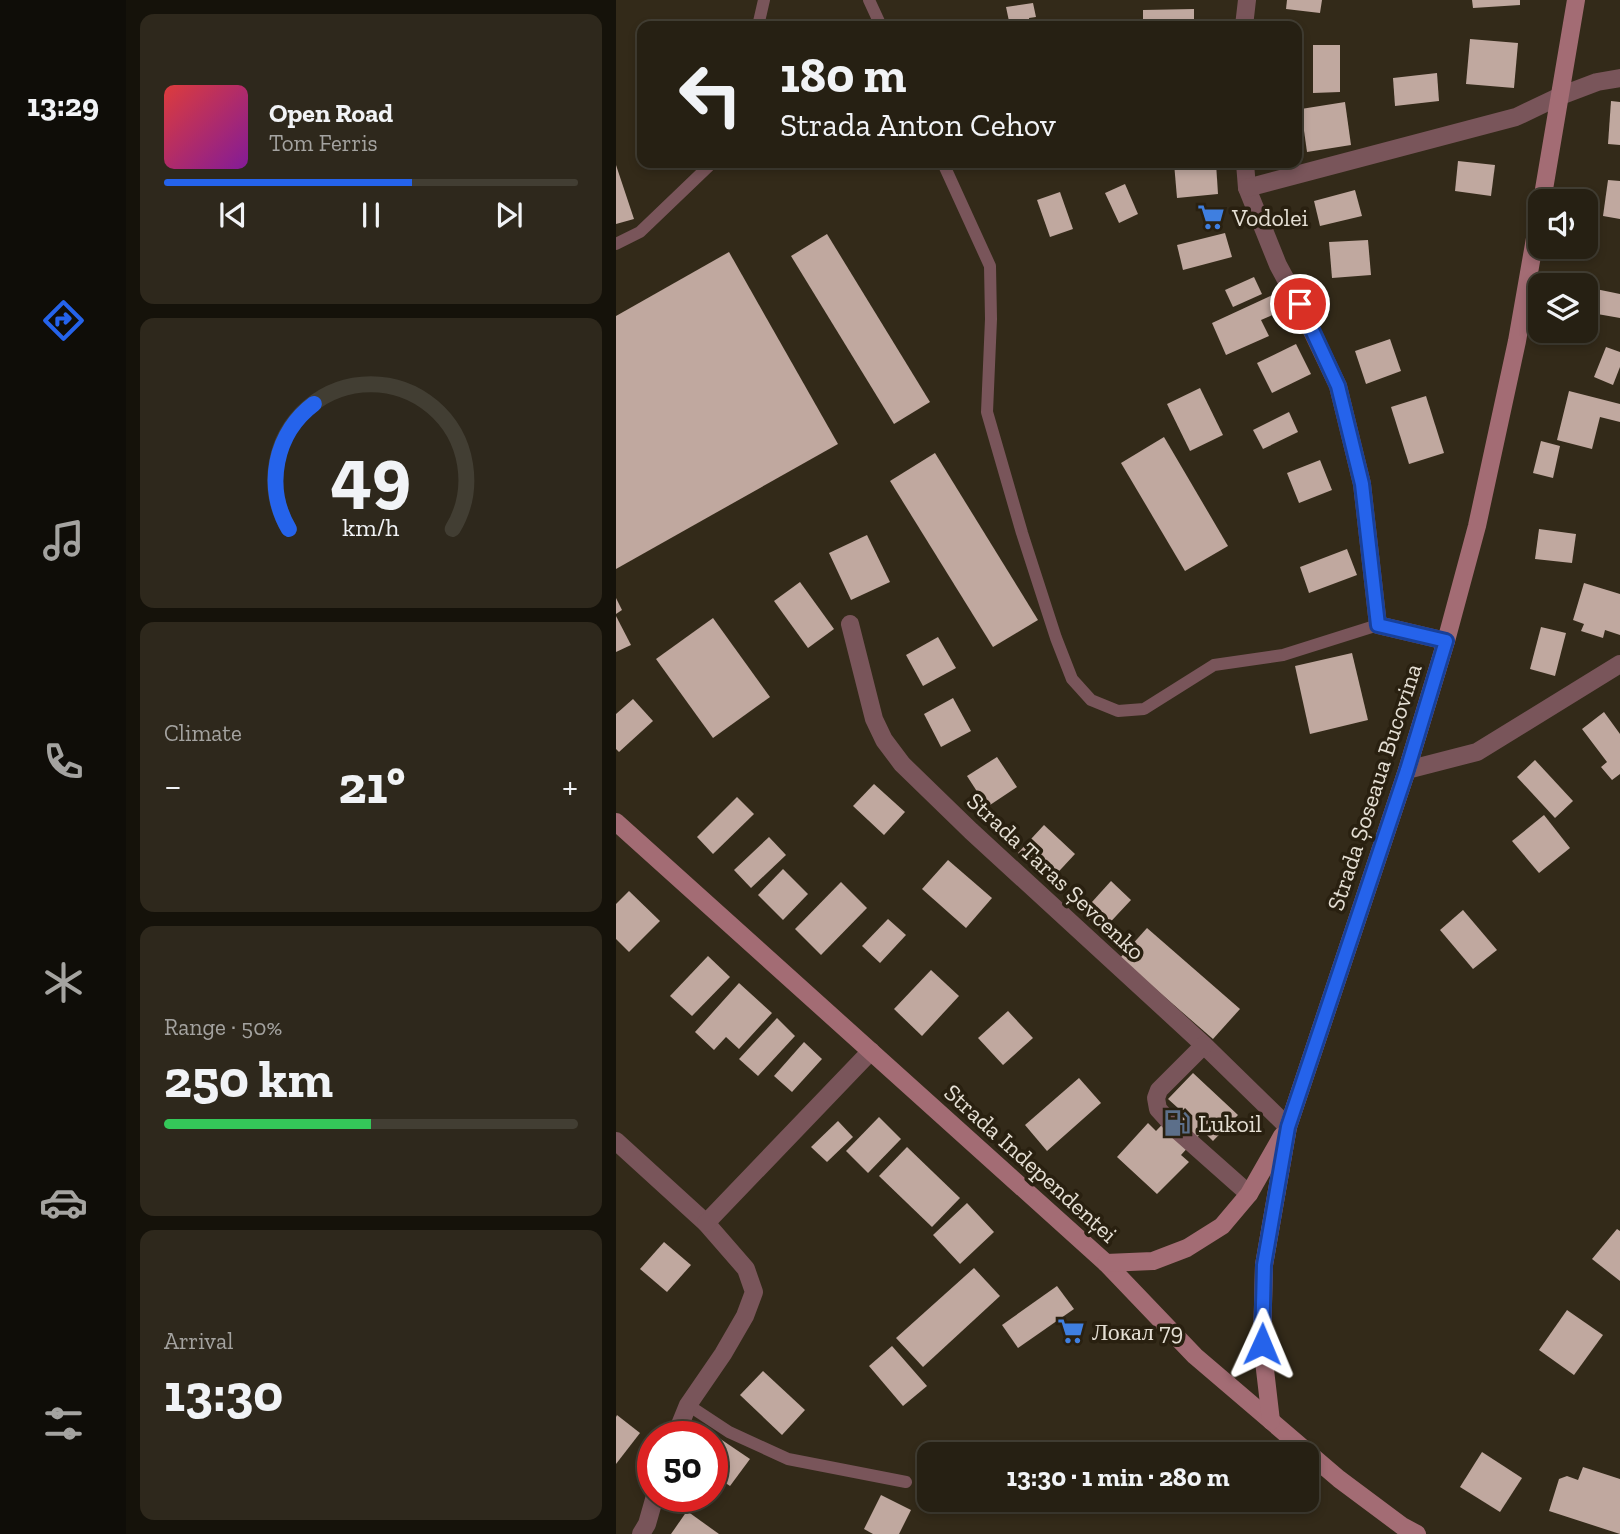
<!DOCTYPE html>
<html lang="en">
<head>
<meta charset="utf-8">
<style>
	body { margin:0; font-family:"Zilla Slab",serif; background:#2e281c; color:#f1f3f6; height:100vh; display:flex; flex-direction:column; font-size:26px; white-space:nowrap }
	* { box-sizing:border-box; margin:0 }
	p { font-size:23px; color:#a4a3a0 }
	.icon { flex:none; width:38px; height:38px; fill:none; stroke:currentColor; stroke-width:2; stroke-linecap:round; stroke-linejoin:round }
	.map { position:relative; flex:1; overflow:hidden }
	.side { display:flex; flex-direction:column; gap:14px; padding:14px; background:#15120a; width:490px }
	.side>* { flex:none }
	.top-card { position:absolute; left:21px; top:21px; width:665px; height:147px; border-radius:14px; box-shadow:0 4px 10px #0003,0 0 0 2px #423e33; background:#262013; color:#f1f3f6; overflow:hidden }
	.buttons { position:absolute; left:912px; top:189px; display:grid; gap:14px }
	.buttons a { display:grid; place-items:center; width:70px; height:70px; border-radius:14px; background:#262013; box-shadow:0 4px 10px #0003,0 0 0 2px #423e33; font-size:35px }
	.speed { position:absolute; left:21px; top:1421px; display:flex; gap:14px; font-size:35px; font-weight:700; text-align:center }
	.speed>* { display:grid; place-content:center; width:91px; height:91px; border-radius:50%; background:#262013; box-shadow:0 4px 10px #0003,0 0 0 2px #423e33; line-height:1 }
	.speed .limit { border:10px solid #d22; background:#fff; color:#111 }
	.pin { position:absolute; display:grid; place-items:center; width:60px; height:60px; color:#fff; margin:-30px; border:4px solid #fff; border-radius:50%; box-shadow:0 2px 7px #0007 }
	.me { position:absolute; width:77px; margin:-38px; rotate:1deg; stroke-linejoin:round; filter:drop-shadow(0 0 5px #0008) }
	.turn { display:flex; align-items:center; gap:24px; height:147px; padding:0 28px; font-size:32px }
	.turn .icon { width:91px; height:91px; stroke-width:2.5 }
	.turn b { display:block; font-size:49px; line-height:60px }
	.big { font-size:52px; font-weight:700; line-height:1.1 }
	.side .card { flex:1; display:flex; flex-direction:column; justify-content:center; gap:10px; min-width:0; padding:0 24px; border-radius:14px; background:#2e281c }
	.side .dial { align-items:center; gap:0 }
	.dial svg { height:182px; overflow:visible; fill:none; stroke:#423e33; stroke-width:7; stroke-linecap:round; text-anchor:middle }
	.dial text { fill:#f1f3f6; stroke:none }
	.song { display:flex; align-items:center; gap:21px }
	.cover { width:84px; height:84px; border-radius:10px; background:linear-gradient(135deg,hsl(0 70% 55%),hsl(290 70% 35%)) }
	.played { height:7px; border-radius:4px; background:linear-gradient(90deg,#2563eb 60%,#423e33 60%) }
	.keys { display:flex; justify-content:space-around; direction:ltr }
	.heat { display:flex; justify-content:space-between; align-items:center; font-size:38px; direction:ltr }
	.charge { height:10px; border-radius:5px; background:linear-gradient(90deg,#34c759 50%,#423e33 0) }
	.trip { position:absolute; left:301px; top:1442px; width:402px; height:70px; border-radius:14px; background:#262013; box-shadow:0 4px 10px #0003,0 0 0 2px #423e33; font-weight:700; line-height:70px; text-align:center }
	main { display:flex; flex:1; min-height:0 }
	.tabs { display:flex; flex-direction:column; width:126px; justify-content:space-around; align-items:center; background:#0f0d08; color:#a4a3a0 }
	.tabs .icon { width:49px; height:49px }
	.tabs .on { color:#2563eb }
	.tabs b { font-size:32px; color:#f1f3f6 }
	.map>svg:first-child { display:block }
</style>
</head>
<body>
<main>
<nav class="tabs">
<b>13:29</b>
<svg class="icon on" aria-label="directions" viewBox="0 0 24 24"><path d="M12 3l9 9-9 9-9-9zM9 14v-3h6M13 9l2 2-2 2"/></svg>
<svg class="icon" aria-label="music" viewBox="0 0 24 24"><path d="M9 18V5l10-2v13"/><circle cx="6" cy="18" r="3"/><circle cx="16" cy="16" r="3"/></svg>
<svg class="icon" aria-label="phone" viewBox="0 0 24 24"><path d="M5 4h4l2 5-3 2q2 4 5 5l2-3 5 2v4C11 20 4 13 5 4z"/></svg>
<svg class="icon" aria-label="climate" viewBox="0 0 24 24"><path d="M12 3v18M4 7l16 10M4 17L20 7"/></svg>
<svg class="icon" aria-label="car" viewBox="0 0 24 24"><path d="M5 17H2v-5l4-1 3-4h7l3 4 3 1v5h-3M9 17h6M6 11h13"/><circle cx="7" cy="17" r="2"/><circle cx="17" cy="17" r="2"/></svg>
<svg class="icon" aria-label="filters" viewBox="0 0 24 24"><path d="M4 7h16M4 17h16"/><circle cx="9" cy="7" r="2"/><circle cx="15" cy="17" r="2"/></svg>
</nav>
<section class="side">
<div class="card">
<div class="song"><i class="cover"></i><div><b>Open Road</b><p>Tom Ferris</p></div></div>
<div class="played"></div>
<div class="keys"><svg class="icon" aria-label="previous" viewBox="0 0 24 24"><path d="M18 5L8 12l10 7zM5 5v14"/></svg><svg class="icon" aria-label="pause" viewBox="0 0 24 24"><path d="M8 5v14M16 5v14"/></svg><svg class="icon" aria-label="next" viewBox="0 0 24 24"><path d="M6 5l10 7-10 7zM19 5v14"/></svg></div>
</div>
<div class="card dial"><svg viewBox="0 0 100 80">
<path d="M14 69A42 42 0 1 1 86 69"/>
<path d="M14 69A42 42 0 0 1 25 14" stroke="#2563eb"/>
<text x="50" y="56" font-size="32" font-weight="700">49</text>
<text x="50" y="72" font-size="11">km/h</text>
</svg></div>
<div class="card"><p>Climate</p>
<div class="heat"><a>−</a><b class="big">21°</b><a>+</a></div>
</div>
<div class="card"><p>Range · 50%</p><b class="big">250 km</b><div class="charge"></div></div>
<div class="card"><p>Arrival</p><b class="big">13:30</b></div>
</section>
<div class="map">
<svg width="1004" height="1534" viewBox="0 0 1004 1534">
	<rect width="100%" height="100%" fill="#332a19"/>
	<!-- building -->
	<g fill="#c0a89f">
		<polygon points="671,0 706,0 704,13 670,9"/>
		<polygon points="856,0 904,0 904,5 857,8"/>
		<polygon points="417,3 420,17 413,18 414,26 394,26 390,7"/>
		<polygon points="578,9 578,26 527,26 527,10"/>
		<polygon points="854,39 902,43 898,88 850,84"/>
		<polygon points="697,45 724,45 724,92 697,93"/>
		<polygon points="681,48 687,48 682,83 681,83"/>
		<polygon points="821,73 823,101 779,106 777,78"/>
		<polygon points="995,101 1004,102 1004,145 992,144"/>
		<polygon points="729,102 735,145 691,152 685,109"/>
		<polygon points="842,161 879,165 875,196 839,191"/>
		<polygon points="558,163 600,163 602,194 561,198"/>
		<polygon points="0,165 18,219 0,224"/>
		<polygon points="992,180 1004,181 1004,219 987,216"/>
		<polygon points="509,184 522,214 503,223 489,193"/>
		<polygon points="739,190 746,216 704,226 698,201"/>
		<polygon points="444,192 457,229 434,237 421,200"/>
		<polygon points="609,233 616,257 567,270 561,245"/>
		<polygon points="211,234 314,402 278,424 175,256"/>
		<polygon points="752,240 755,275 716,278 713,242"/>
		<polygon points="113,252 222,444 0,569 0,316"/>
		<polygon points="638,277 646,294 617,307 609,290"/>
		<polygon points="970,287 1004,294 1004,318 970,312"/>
		<polygon points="661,293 668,310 645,320 653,336 610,355 596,323"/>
		<polygon points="774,339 785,371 750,384 739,351"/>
		<polygon points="680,344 695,374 656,393 641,363"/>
		<polygon points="990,347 1004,352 1004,367 997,385 978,377"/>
		<polygon points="584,388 607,435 574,451 551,404"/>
		<polygon points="953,391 1004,404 1004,422 984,417 976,449 941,440"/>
		<polygon points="810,396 828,453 793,464 775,407"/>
		<polygon points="673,412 682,432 647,449 637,430"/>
		<polygon points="548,437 612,546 569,571 505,463"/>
		<polygon points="925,441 944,446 937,478 917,473"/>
		<polygon points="319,453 422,620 377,647 274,481"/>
		<polygon points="704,460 716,490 683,503 671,473"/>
		<polygon points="923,529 960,534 956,563 919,559"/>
		<polygon points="251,535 274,582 235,600 213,553"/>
		<polygon points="731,549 741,575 693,593 684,567"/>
		<polygon points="184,582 218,629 192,648 158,601"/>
		<polygon points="968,583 1004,594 1004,635 989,630 987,638 965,631 968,624 957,620"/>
		<polygon points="0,598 6,610 0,614"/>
		<polygon points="0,616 15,645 0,652"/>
		<polygon points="97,618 154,697 97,738 40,659"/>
		<polygon points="925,627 950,633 939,676 914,669"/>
		<polygon points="322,637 340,668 307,686 290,655"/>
		<polygon points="736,653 752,720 694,734 679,666"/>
		<polygon points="337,698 355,731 325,747 308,714"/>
		<polygon points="17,699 37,721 3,752 0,749 0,714"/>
		<polygon points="988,712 1004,734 1004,774 996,780 985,767 991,762 966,729"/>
		<polygon points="381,757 401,787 371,807 351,776"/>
		<polygon points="919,760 957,801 939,818 901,777"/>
		<polygon points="258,784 289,812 268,835 237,806"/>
		<polygon points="121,797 138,814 97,854 81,837"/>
		<polygon points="928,815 954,848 923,873 896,841"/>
		<polygon points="428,825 459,854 433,882 402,853"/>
		<polygon points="153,837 170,855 135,888 118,870"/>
		<polygon points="332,860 376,898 350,928 306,889"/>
		<polygon points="167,869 192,894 167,920 142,895"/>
		<polygon points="495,881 515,900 486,931 466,913"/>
		<polygon points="225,882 251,908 205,955 179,929"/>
		<polygon points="13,891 44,921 13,952 0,939 0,904"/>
		<polygon points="847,910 881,950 857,969 824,930"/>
		<polygon points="272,919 290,935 264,963 246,946"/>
		<polygon points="531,928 624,1009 597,1039 504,958"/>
		<polygon points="92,956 114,977 76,1016 54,996"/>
		<polygon points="315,970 343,996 306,1036 278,1009"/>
		<polygon points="123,983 156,1013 123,1049 110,1037 98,1050 79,1032"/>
		<polygon points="392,1011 417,1038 387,1065 362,1038"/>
		<polygon points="161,1018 179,1036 142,1076 123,1059"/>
		<polygon points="188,1042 206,1059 176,1092 158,1076"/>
		<polygon points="577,1073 622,1115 597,1141 587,1131 565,1155 573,1162 541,1194 501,1157 532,1123 540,1131 562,1108 552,1099"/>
		<polygon points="463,1078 485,1103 431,1151 409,1125"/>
		<polygon points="263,1117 285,1139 252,1173 230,1151"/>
		<polygon points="222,1121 237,1137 211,1162 195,1147"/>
		<polygon points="291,1147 344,1198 316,1227 263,1176"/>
		<polygon points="351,1203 378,1232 344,1264 317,1235"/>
		<polygon points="1001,1229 1004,1231 1004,1281 976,1259"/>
		<polygon points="48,1242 75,1265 51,1292 24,1269"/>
		<polygon points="358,1268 384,1296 307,1367 280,1338"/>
		<polygon points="441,1286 458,1309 402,1348 386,1325"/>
		<polygon points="951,1310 987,1335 958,1375 923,1350"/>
		<polygon points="276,1346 311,1386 287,1406 253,1366"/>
		<polygon points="147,1371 189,1410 166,1435 124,1395"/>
		<polygon points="1,1415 24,1433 0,1464 0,1417"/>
		<polygon points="100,1436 134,1459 114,1486 96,1474 96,1441"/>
		<polygon points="866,1452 906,1478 884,1512 844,1487"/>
		<polygon points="967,1467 1004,1479 1004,1534 933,1511 943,1479 951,1476 962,1480"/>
		<polygon points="265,1495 295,1510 283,1534 257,1534 248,1529"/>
		<polygon points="71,1511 103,1534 55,1534"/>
	</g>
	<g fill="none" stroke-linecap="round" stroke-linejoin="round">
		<!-- service -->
		<g stroke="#79555a" stroke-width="12">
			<polyline points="253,0 265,26"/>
			<polyline points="142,26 148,0"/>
			<polyline points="327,163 374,266 375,319 371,412 406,533 440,638 456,679 475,700 502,711 528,709 598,665 667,655 762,625"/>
			<polyline points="0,244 24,232 96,163"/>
			<polyline points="72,1405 113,1432 172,1459 290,1482"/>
		</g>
		<!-- minor -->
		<g stroke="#79555a" stroke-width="18">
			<polyline points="628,26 631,0"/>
			<polyline points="629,163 631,188 662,265 683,304 722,386 746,484 762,625 830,641"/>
			<polyline points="631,188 900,117 944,96 981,82 1004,78"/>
			<polyline points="234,624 258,719 268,740 286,764 355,831 588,1045 672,1127"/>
			<polyline points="791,770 861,752 1004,664"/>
			<polyline points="588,1045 543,1090 540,1098 542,1109 562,1131 633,1194"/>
			<polyline points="0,1141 90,1223 130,1269 138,1292 129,1316 107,1354 72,1405 59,1437"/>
			<polyline points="90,1223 255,1051"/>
			<polyline points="25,1534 31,1524 39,1496"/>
		</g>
		<!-- secondary -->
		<g stroke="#a36c74" stroke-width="18">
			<polyline points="926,201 960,0"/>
			<polyline points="0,822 490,1263 579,1356 723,1479 786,1526 801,1534"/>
			<polyline points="490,1263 537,1261 571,1248 606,1226 633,1194 666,1136"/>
			<polyline points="655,1421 646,1344 648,1265 672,1127 791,770 830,641 861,526 901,341 924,210"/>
		</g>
	</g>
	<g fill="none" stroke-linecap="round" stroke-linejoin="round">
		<defs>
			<polyline id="route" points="646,1344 648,1265 672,1127 791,770 830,641 762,625 746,484 722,386 684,304"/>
		</defs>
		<!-- route casing -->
		<use href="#route" stroke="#184099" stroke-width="18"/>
		<!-- route -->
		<use href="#route" stroke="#2563eb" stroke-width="12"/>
	</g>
	<!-- icons -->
	<defs>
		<symbol id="supermarket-bare" viewBox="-9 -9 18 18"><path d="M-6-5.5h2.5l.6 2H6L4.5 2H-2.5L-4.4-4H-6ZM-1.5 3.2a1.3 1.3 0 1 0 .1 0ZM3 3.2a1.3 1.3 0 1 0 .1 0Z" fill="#3f7fe0" stroke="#292010" stroke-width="2.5" paint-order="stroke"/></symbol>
		<symbol id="fuel-bare" viewBox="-9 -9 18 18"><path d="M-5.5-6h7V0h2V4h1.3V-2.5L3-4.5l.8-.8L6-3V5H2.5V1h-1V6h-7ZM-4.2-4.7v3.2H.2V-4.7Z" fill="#5c6f8a" stroke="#292010" stroke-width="2.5" paint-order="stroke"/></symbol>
	</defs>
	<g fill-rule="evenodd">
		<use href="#supermarket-bare" x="576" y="198" width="38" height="38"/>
		<use href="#fuel-bare" x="542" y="1104" width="38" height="38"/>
		<use href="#supermarket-bare" x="436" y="1312" width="38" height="38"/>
	</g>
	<g text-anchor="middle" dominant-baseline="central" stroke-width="7" stroke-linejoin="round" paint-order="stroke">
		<!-- poi labels -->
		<g font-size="24" fill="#e5dfd4" stroke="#292010" text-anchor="start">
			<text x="616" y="217">Vodolei</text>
			<text x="582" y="1123">Lukoil</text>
			<text x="476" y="1331">Локал 79</text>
		</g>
		<!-- street labels -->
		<g font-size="24" fill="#e5dfd4" stroke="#292010">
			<text transform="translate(758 787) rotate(-72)">Strada Șoseaua Bucovina</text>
			<text transform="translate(440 876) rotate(43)">Strada Taras Șevcenko</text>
			<text transform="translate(415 1163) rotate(42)">Strada Independenței</text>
		</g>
	</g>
</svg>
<div class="buttons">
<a><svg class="icon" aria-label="sound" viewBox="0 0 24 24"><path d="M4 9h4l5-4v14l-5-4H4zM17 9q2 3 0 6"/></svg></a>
<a><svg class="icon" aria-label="layers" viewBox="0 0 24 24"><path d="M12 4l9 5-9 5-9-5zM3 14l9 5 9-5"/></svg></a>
</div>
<div class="speed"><div class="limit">50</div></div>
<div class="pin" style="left:684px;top:304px;background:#d93025"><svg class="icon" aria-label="arrive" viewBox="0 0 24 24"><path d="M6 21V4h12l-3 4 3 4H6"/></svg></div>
<svg class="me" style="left:646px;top:1344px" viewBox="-20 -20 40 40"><path d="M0-17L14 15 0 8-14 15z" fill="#2563eb" stroke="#fff" stroke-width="4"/></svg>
<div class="trip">13:30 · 1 min · 280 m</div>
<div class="top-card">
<div class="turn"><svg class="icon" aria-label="left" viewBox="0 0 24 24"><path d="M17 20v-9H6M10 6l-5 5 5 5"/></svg><div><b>180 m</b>Strada Anton Cehov</div></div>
</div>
</div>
</main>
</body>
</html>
